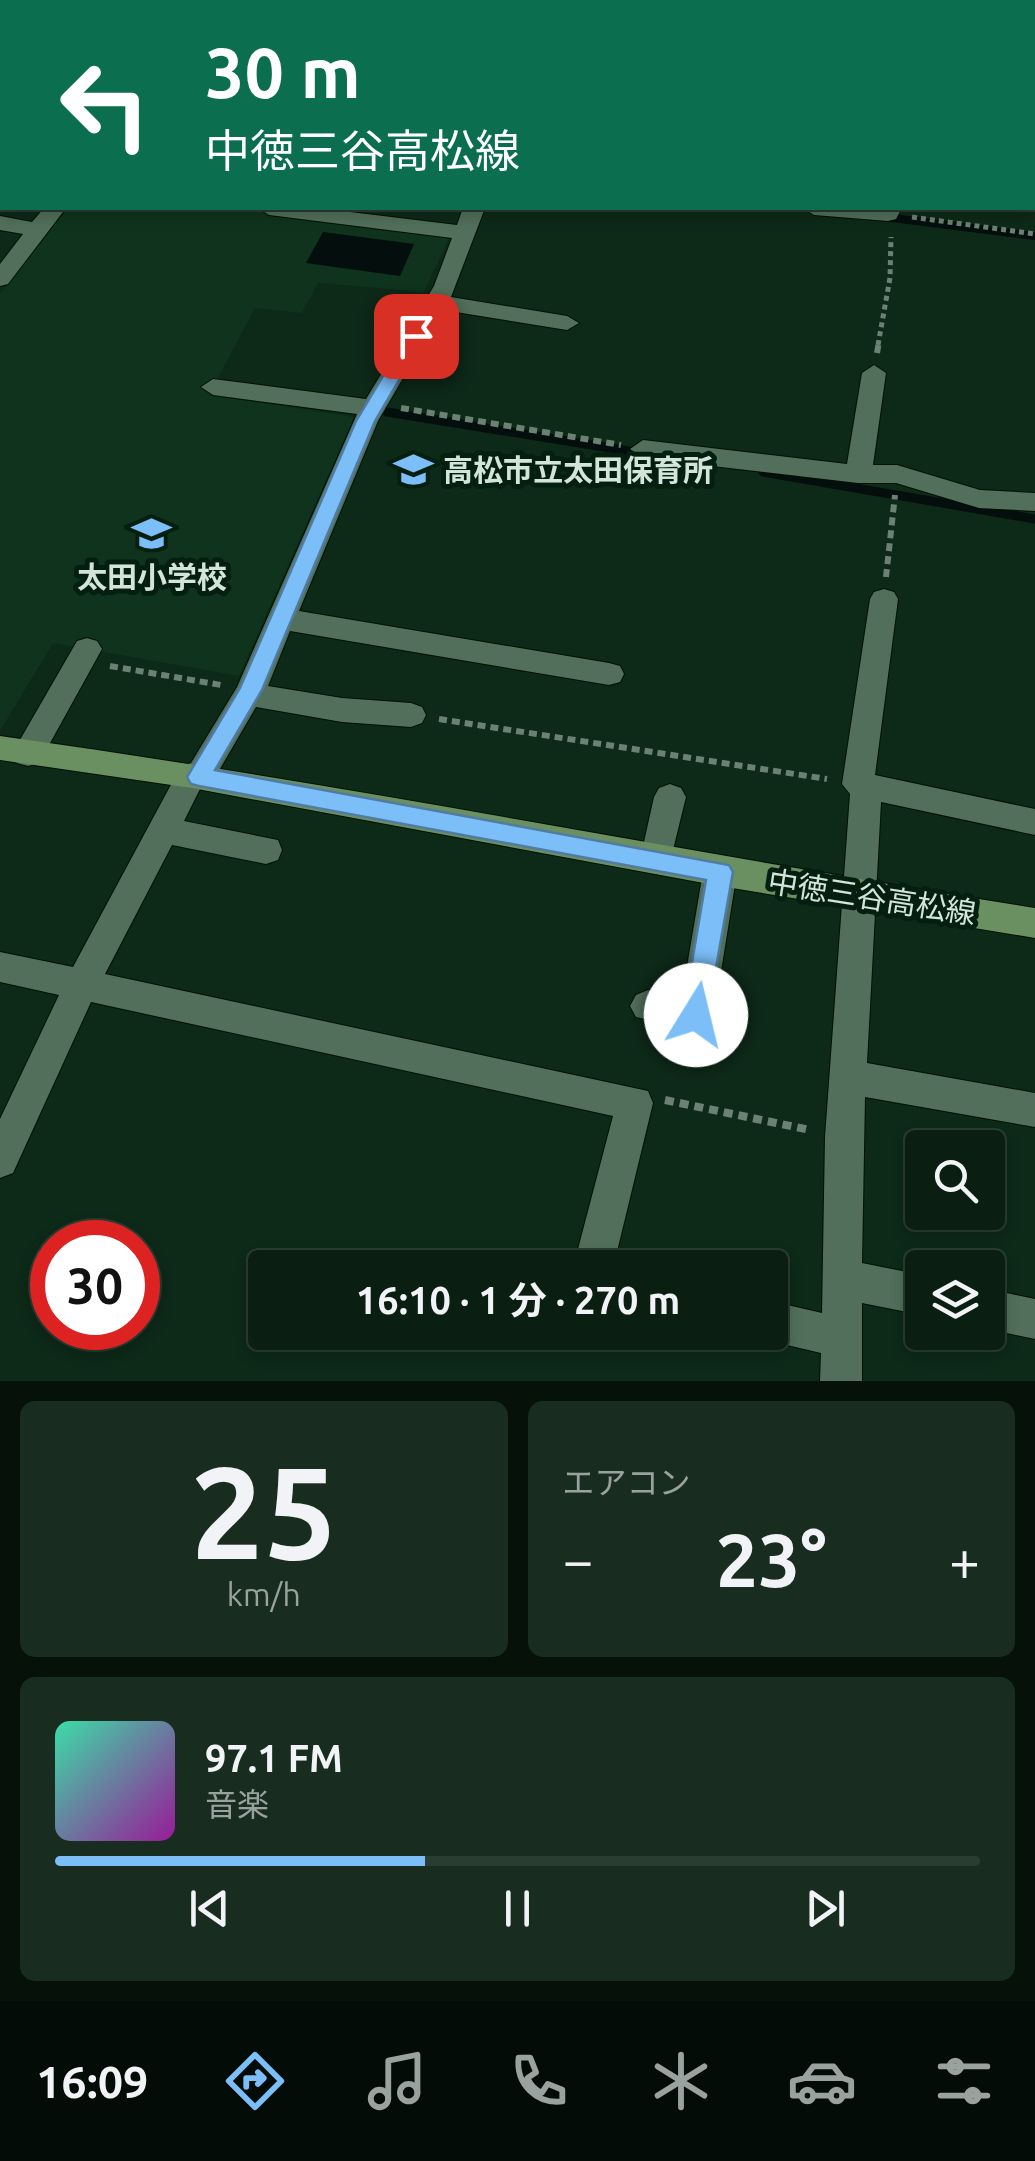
<!DOCTYPE html>
<html lang="ja">
<head>
<meta charset="utf-8">
<style>
	body { margin:0; font-family:Ubuntu,"Noto Sans JP",sans-serif; background:#182c20; color:#f1f3f6; height:100vh; display:flex; flex-direction:column; font-size:38px; white-space:nowrap }
	* { box-sizing:border-box; margin:0 }
	p { font-size:32px; color:#99a29f }
	.icon { flex:none; width:55px; height:55px; fill:none; stroke:currentColor; stroke-width:2; stroke-linecap:round; stroke-linejoin:round }
	.map { position:relative; height:1381px; overflow:hidden }
	.sheet { display:flex; flex-direction:column; gap:20px; padding:20px; background:#06110a; flex:1 }
	.sheet>* { flex:none }
	.banner { position:absolute; left:0px; top:0px; width:1035px; height:210px; box-shadow:0 5px 15px #0003,0 0 0 2px #2a3d32; background:#0b6e4f; color:#fff; overflow:hidden }
	.fabs { position:absolute; left:905px; top:1130px; display:grid; gap:20px }
	.fabs a { display:grid; place-items:center; width:100px; height:100px; border-radius:10px; background:#0a1f12; box-shadow:0 5px 15px #0003,0 0 0 2px #2a3d32; font-size:50px }
	.speed { position:absolute; left:30px; top:1220px; display:flex; gap:20px; font-size:50px; font-weight:700; text-align:center }
	.speed>* { display:grid; place-content:center; width:130px; height:130px; border-radius:50%; background:#0a1f12; box-shadow:0 5px 15px #0003,0 0 0 2px #2a3d32; line-height:1 }
	.speed .limit { border:15px solid #d22; background:#fff; color:#111 }
	.pin { position:absolute; display:grid; place-items:center; width:85px; height:85px; color:#fff; margin:-42px; border-radius:20px; box-shadow:0 5px 15px #0006 }
	.me { position:absolute; width:110px; margin:-55px; rotate:9deg; stroke-linejoin:round; filter:drop-shadow(0 0 8px #0008) }
	.turn { display:flex; align-items:center; gap:35px; height:210px; padding:0 40px; font-size:45px }
	.turn .icon { width:130px; height:130px; stroke-width:2.5 }
	.turn b { display:block; font-size:70px; line-height:85px }
	.big { font-size:75px; font-weight:700; line-height:1.1 }
	.sheet .card { flex:1; display:flex; flex-direction:column; justify-content:center; gap:15px; min-width:0; padding:0 35px; border-radius:15px; background:#182c20 }
	.sheet .dial { align-items:center; gap:0 }
	.dial b { font-size:130px; line-height:1 }
	.song { display:flex; align-items:center; gap:30px }
	.cover { width:120px; height:120px; border-radius:15px; background:linear-gradient(135deg,hsl(160 70% 55%),hsl(300 70% 35%)) }
	.played { height:10px; border-radius:5px; background:linear-gradient(90deg,#7bbef8 40%,#2a3d32 40%) }
	.keys { display:flex; justify-content:space-around; direction:ltr }
	.heat { display:flex; justify-content:space-between; align-items:center; font-size:55px; direction:ltr }
	.sheet .tiles { flex:1; display:grid; gap:20px; grid-template-columns:1fr 1fr }
	.card:last-child { grid-column:span 2 }
	.trip { position:absolute; left:248px; top:1250px; width:540px; height:100px; border-radius:10px; background:#0a1f12; box-shadow:0 5px 15px #0003,0 0 0 2px #2a3d32; font-weight:700; line-height:100px; text-align:center }
	.menu { display:flex; height:160px; justify-content:space-around; align-items:center; background:#040c07; color:#99a29f }
	.menu .icon { width:70px; height:70px }
	.menu .active { color:#7bbef8 }
	.menu b { font-size:45px; color:#f1f3f6 }
	.map>svg:first-child { display:block }
</style>
</head>
<body>
<div class="map">
<svg width="1035" height="1381" viewBox="0 0 1035 1381">
	<rect width="100%" height="100%" fill="#0d2918"/>
	<!-- built -->
	<polygon fill="#0f331d" points="68,208 236,208 450,236 424,292 318,283 302,313 255,308 209,395 354,417 239,676 53,643 0,731 0,294"/>
	<!-- water -->
	<polygon fill="#030e0d" points="323,232 414,244 400,276 306,263"/>
	<g fill="none" stroke-linecap="round" stroke-linejoin="round">
		<!-- stream-far1 -->
		<g stroke="#030e0d" stroke-width="8">
			<polyline points="695,0 719,2"/>
			<polyline points="885,217 1035,236"/>
		</g>
		<!-- stream -->
		<g stroke="#030e0d" stroke-width="9">
			<polyline points="387,412 647,454"/>
			<polyline points="763,472 1035,519"/>
		</g>
		<defs>
			<g id="street">
				<polygon points="649,0 689,0 690,2 650,2"/>
				<rect x="1032" y="31" width="3" height="12"/>
				<polygon points="0,55 2,56 2,68 0,67"/>
				<rect x="0" y="95" width="2" height="12"/>
				<rect x="0" y="119" width="2" height="13"/>
				<rect x="1032" y="148" width="3" height="13"/>
				<rect x="0" y="172" width="2" height="13"/>
				<polygon points="44,208 66,208 8,284 0,286 0,264 23,234 0,230 0,216 32,222"/>
				<polygon points="258,208 317,208 457,225 463,208 485,208 451,297 567,316 579,323 567,330 443,310 378,421 299,611 609,663 620,666 624,674 620,682 609,685 290,631 268,686 342,698 411,703 422,707 426,715 422,723 411,727 342,722 256,707 210,786 200,789 184,821 278,840 282,850 278,860 266,864 172,845 105,974 648,1091 653,1103 613,1268 573,1268 613,1116 91,1002 13,1173 0,1178 0,1119 59,995 0,982 0,952 73,967 181,766 191,763 237,687 357,414 213,395 201,387 213,379 366,399 434,286 452,238 269,215"/>
				<polygon points="803,208 902,208 896,219 888,221 814,215"/>
				<polygon points="874,365 886,373 873,465 897,465 980,490 1035,493 1035,511 979,508 896,483 858,483 643,458 630,449 643,440 847,464 862,373"/>
				<polygon points="884,589 894,592 898,599 875,775 1035,809 1035,835 881,802 867,1063 1035,1093 1035,1127 865,1097 862,1263 922,1275 922,1315 862,1303 862,1381 820,1381 821,1353 770,1341 755,1332 770,1332 770,1301 822,1313 825,1137 850,794 842,784 870,599 874,592"/>
				<polygon points="87,638 97,641 102,649 39,763 28,766 17,763 12,754 17,745 77,641"/>
				<polygon points="670,784 681,788 686,797 668,870 656,874 644,870 640,860 654,797 659,788"/>
				<polygon points="720,858 732,862 737,872 714,1015 709,1026 696,1031 636,1017 630,1006 636,995 648,990 682,996 703,872 708,862"/>
				<polygon points="988,1289 1035,1299 1035,1339 988,1329"/>
			</g>
			<path id="primary" d="M0,736C346,784 690,853 1035,908V938L720,886L192,788L0,760Z"/>
		</defs>
		<!-- street casing -->
		<use href="#street" stroke="#001104" stroke-width="2"/>
		<!-- primary casing -->
		<use href="#primary" stroke="#001104" stroke-width="2"/>
		<!-- path-far2 -->
		<g stroke="#6b8173" stroke-width="5" stroke-dasharray="5 4" stroke-linecap="butt">
			<polyline points="912,217 1035,234"/>
			<polyline points="878,345 890,278 891,237"/>
		</g>
		<!-- path-far1 -->
		<g stroke="#6b8173" stroke-width="6" stroke-dasharray="8 5" stroke-linecap="butt">
			<polyline points="877,353 879,342"/>
			<polyline points="401,408 621,445"/>
			<polyline points="886,577 895,495"/>
			<polyline points="110,666 221,685"/>
			<polyline points="439,719 827,779"/>
		</g>
		<!-- path -->
		<polyline stroke="#6b8173" stroke-width="8" stroke-dasharray="9 6" stroke-linecap="butt" points="665,1100 810,1130"/>
		<!-- street -->
		<use href="#street" fill="#516f5a" fill-rule="evenodd"/>
		<!-- primary -->
		<use href="#primary" fill="#6a8f61" fill-rule="evenodd"/>
	</g>
	<!-- route -->
	<polygon fill="#7bbef8" stroke="#507ca1" stroke-width="2.5" points="416,330 425,336 375,421 262,690 215,770 729,865 733,872 706,1024 696,1027 687,1024 683,1015 706,880 199,786 191,784 187,777 240,688 356,421 407,336"/>
	<!-- icons -->
	<defs>
		<symbol id="school-bare" viewBox="-9 -9 18 18"><path d="M0-5L7-2L0 1L-7-2ZM-4 1L0 2.5L4 1V4Q0 6-4 4Z" fill="#7bbef8" stroke="#041f0f" stroke-width="2.5" paint-order="stroke"/></symbol>
	</defs>
	<g fill-rule="evenodd">
		<use href="#school-bare" x="386" y="442" width="55" height="55"/>
		<use href="#school-bare" x="124" y="506" width="55" height="55"/>
	</g>
	<g text-anchor="middle" dominant-baseline="central" stroke-width="10" stroke-linejoin="round" paint-order="stroke">
		<!-- poi labels -->
		<g font-size="30" font-weight="bold" fill="#d3e4d8" stroke="#041f0f" text-anchor="start">
			<text x="443" y="470">高松市立太田保育所</text>
			<text x="152" y="577" text-anchor="middle">太田小学校</text>
		</g>
		<!-- street labels -->
		<g font-size="30" fill="#d3e4d8" stroke="#041f0f">
			<text transform="translate(872 897) rotate(9)">中徳三谷高松線</text>
		</g>
	</g>
</svg>
<div class="fabs">
<a><svg class="icon" aria-label="search" viewBox="0 0 24 24"><circle cx="10" cy="10" r="6"/><path d="M15 15l6 6"/></svg></a>
<a><svg class="icon" aria-label="layers" viewBox="0 0 24 24"><path d="M12 4l9 5-9 5-9-5zM3 14l9 5 9-5"/></svg></a>
</div>
<div class="speed"><div class="limit">30</div></div>
<div class="pin" style="left:416px;top:336px;background:#d93025"><svg class="icon" aria-label="arrive" viewBox="0 0 24 24"><path d="M6 21V4h12l-3 4 3 4H6"/></svg></div>
<svg class="me" style="left:696px;top:1015px" viewBox="-20 -20 40 40"><circle r="19" fill="#fff"/><path d="M0-13L10 11 0 6-10 11z" fill="#7bbef8"/></svg>
<div class="trip">16:10 · 1 分 · 270 m</div>
<div class="banner">
<div class="turn"><svg class="icon" aria-label="left" viewBox="0 0 24 24"><path d="M17 20v-9H6M10 6l-5 5 5 5"/></svg><div><b>30 m</b>中徳三谷高松線</div></div>
</div>
</div>
<section class="sheet">
<div class="tiles">
<div class="card dial"><b>25</b><p>km/h</p></div>
<div class="card"><p>エアコン</p>
<div class="heat"><a>−</a><b class="big">23°</b><a>+</a></div>
</div>
<div class="card">
<div class="song"><i class="cover"></i><div><b>97.1 FM</b><p>音楽</p></div></div>
<div class="played"></div>
<div class="keys"><svg class="icon" aria-label="previous" viewBox="0 0 24 24"><path d="M18 5L8 12l10 7zM5 5v14"/></svg><svg class="icon" aria-label="pause" viewBox="0 0 24 24"><path d="M8 5v14M16 5v14"/></svg><svg class="icon" aria-label="next" viewBox="0 0 24 24"><path d="M6 5l10 7-10 7zM19 5v14"/></svg></div>
</div>
</div>
</section>
<nav class="menu">
<b>16:09</b>
<svg class="icon active" aria-label="directions" viewBox="0 0 24 24"><path d="M12 3l9 9-9 9-9-9zM9 14v-3h6M13 9l2 2-2 2"/></svg>
<svg class="icon" aria-label="music" viewBox="0 0 24 24"><path d="M9 18V5l10-2v13"/><circle cx="6" cy="18" r="3"/><circle cx="16" cy="16" r="3"/></svg>
<svg class="icon" aria-label="phone" viewBox="0 0 24 24"><path d="M5 4h4l2 5-3 2q2 4 5 5l2-3 5 2v4C11 20 4 13 5 4z"/></svg>
<svg class="icon" aria-label="climate" viewBox="0 0 24 24"><path d="M12 3v18M4 7l16 10M4 17L20 7"/></svg>
<svg class="icon" aria-label="car" viewBox="0 0 24 24"><path d="M5 17H2v-5l4-1 3-4h7l3 4 3 1v5h-3M9 17h6M6 11h13"/><circle cx="7" cy="17" r="2"/><circle cx="17" cy="17" r="2"/></svg>
<svg class="icon" aria-label="filters" viewBox="0 0 24 24"><path d="M4 7h16M4 17h16"/><circle cx="9" cy="7" r="2"/><circle cx="15" cy="17" r="2"/></svg>
</nav>
</body>
</html>
